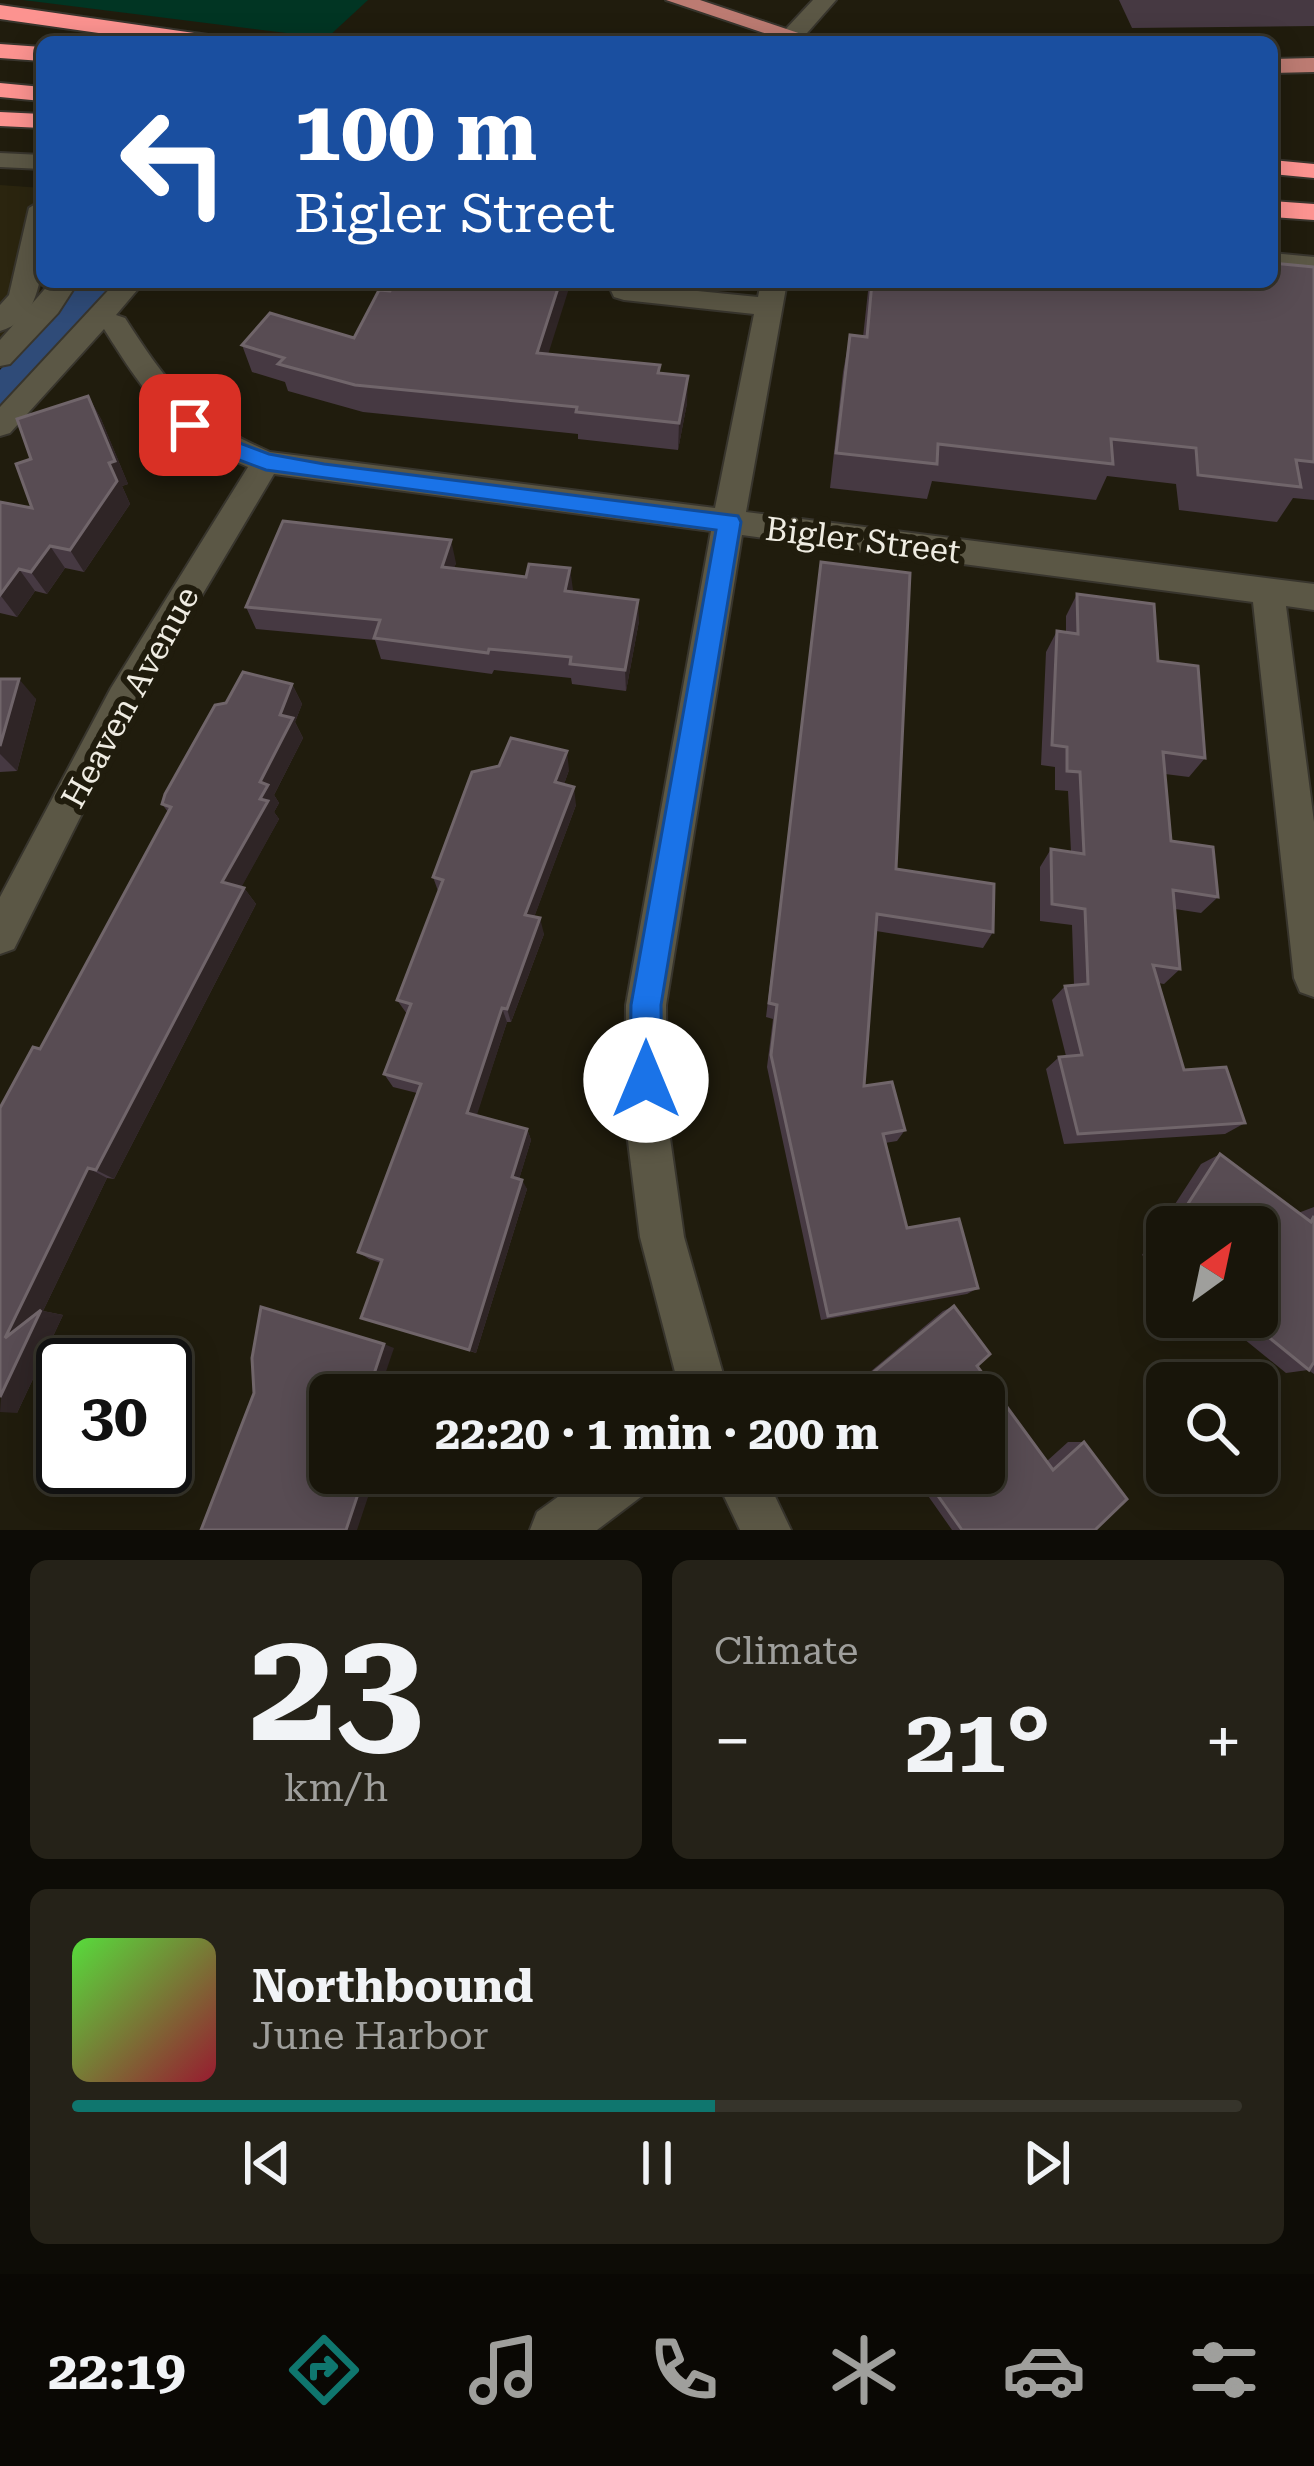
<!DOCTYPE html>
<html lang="en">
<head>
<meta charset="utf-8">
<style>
	body { margin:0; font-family:"Roboto Serif",serif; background:#252218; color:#f1f3f6; height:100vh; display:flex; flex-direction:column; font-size:45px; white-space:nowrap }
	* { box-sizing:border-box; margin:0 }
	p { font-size:39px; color:#9f9f9c }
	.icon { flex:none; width:66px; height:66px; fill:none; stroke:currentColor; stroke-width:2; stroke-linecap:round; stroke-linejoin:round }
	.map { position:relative; height:1530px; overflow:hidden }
	.panel { display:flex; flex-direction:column; gap:30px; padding:30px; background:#0d0c06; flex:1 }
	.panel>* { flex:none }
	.guide { position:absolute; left:36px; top:36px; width:1242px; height:252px; border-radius:18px; box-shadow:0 6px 30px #0003,0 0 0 3px #36342b; background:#1a4fa0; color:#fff; overflow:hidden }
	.needle { width:78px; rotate:33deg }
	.fabs { position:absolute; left:1146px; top:1206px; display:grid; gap:24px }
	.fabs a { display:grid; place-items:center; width:132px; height:132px; border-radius:18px; background:#18150a; box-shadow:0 6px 30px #0003,0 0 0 3px #36342b; font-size:60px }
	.speed { position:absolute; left:36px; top:1338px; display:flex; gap:24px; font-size:60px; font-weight:700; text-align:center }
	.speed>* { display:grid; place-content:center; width:156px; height:156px; border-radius:50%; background:#18150a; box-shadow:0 6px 30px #0003,0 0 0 3px #36342b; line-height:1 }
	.speed .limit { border:6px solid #111; border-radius:18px; background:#fff; color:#111 }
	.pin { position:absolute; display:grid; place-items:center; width:102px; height:102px; color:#fff; margin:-51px; border-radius:24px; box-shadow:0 6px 18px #0006 }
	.me { position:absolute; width:132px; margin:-66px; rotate:0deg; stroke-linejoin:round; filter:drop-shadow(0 0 9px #0008) }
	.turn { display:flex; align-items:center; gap:42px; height:252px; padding:0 60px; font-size:54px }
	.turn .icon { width:156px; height:156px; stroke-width:2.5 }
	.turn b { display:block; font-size:84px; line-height:102px }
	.big { font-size:90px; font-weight:700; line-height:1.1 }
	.panel .tile { flex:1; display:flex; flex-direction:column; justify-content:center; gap:18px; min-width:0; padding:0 42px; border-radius:18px; background:#252218 }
	.panel .dial { align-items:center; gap:0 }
	.dial b { font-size:156px; line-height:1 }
	.song { display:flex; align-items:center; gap:36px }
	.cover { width:144px; height:144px; border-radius:18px; background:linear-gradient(135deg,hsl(110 70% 55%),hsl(350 70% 35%)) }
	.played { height:12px; border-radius:6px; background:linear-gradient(90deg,#0f766e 55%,#36342b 55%) }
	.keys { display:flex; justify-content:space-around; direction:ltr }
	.heat { display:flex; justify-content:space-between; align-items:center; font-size:66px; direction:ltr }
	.panel .tiles { flex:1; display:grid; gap:30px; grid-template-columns:1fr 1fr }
	.tile:last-child { grid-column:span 2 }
	.trip { position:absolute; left:309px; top:1374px; width:696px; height:120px; border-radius:18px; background:#18150a; box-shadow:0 6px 30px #0003,0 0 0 3px #36342b; font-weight:700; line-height:120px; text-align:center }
	.tabs { display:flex; height:192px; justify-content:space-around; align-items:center; background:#0a0804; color:#9f9f9c }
	.tabs .icon { width:84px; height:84px }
	.tabs .current { color:#0f766e }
	.tabs b { font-size:54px; color:#f1f3f6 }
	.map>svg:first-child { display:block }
</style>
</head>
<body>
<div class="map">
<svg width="1314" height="1530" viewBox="0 0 1314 1530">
	<rect width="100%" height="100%" fill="#201c0d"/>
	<!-- built -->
	<polygon fill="#2b250f" points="0,185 42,188 42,281 37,304 0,341"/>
	<!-- green -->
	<polygon fill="#013523" points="23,0 368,0 327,38"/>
	<!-- water -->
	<polygon fill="#2f4b78" points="78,282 118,282 0,414 0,370"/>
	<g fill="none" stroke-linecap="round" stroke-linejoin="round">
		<defs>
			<g id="minor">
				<polygon points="813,0 836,0 800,41 784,41 784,31"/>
				<polygon points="0,153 42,155 42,169 0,167"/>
				<path d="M42,200C42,241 52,317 0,331V305L9,295L29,208Z"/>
				<polygon points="1272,253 1314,257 1314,273 1272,269"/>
				<polygon points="51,282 78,282 58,313 10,364 0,366 0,340"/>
				<path d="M116,282H144L116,315L125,318C168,385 194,420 270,452L715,508L754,314L624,300L614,297L607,282L758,297L761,282H787L746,512L1314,584V610L1286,606L1314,822V997L1300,992L1294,978L1253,602L742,535L666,1005L667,1117L684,1237L729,1395H681L640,1237L625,1117L626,1005L711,531L274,474L135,708L14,949L0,954V897L111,688L248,467C172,434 147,397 104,329L10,433L0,436V407Z"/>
				<polygon points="591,1473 658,1473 650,1490 597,1530 530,1530 537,1512"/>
				<polygon points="713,1473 764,1473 791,1530 740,1530"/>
			</g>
			<g id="major">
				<polygon points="666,0 700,0 825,42 791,42"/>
				<polygon points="1314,58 1314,72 1272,73 1272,59"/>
			</g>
			<g id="highway">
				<polygon points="0,5 208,35 219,42 162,42 0,19"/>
				<polygon points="0,44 42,47 42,61 0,58"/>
				<polygon points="0,83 42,87 42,101 0,97"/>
				<polygon points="0,112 42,114 42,128 0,126"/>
				<polygon points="1272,160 1314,164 1314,178 1272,174"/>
				<polygon points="1272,201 1314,204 1314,220 1272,217"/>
			</g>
		</defs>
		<!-- minor casing -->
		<use href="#minor" stroke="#38352d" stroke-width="4"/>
		<!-- major casing -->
		<use href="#major" stroke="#38352d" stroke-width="4"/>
		<!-- highway casing -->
		<use href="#highway" stroke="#38352d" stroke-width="4"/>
		<!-- minor -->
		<use href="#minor" fill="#5b5745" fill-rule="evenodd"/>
		<!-- major -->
		<use href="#major" fill="#bc7b72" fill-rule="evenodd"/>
		<!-- highway -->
		<use href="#highway" fill="#fc9390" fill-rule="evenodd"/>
	</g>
	<!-- wall -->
	<g fill="#463942">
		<polygon points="1119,0 1314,0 1314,26 1132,28"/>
		<polygon points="1314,267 1314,500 1293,498 1277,522 1179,510 1176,484 1107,476 1096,500 932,481 927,499 830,488 843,372 850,335 863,337 869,282 1272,282"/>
		<polygon points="354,338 549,354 660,373 687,403 678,450 578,439 578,434 363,412 288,391 285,382 252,372 242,345"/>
		<polygon points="88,396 101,419 128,484 122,486 130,504 84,572 65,568 47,594 35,591 17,617 0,613 0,502 32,508 31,459"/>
		<polygon points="821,562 896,869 993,932 983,948 876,931 864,1086 905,1130 897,1141 885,1143 907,1228 978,1288 967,1294 821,1320 767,1067 773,1019 766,1017"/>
		<polygon points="456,563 454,568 526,577 570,568 572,592 639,621 626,691 572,684 571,678 494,670 492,674 381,659 375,640 256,629 246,607"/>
		<polygon points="1077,594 1158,661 1205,758 1189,777 1165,774 1171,841 1218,897 1201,913 1175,909 1180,969 1164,984 1158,983 1184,1070 1245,1123 1225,1134 1064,1144 1046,1069 1059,1057 1066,1056 1052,1000 1065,986 1074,985 1072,925 1040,921 1040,867 1051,849 1071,852 1068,791 1055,790 1055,767 1041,765 1046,652 1057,631 1066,632 1066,616"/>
		<polygon points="0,679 36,699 17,771 0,772"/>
		<polygon points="292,684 302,704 295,722 303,738 274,795 279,803 274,812 279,819 241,887 244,888 256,904 114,1179 107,1178 43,1311 63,1315 17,1413 40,1049 168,812 162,804 226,703"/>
		<polygon points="569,770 564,784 576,805 534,917 544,934 511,1022 507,1022 476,1116 527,1129 531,1140 519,1179 527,1189 476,1353 361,1318 381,1263 369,1259 358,1252 417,1093 393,1087 384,1074 407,1014 397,1000 438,891 433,877"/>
		<polygon points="1220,1154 1298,1213 1314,1207 1314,1374 1308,1370 1286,1373 1217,1317 1257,1317 1257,1227 1167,1227 1167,1276 1142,1255 1201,1164"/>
		<polygon points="954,1306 977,1366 1047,1461 1068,1442 1084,1442 1095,1530 952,1530 912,1473 984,1473 984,1395 858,1395 852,1387 943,1311"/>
	</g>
	<!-- shaded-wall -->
	<g fill="#2f2526">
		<polygon points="560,282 571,282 540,380 537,353"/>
		<polygon points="688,376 687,403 678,450 679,423"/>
		<polygon points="88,396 101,419 128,484 122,486 130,504 84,572 70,550 109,463"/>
		<polygon points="451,540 456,563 447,589 442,567"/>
		<polygon points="50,546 65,568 47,594 31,572"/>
		<polygon points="570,568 573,590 567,613 565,591"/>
		<polygon points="19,569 35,591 17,617 1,596"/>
		<polygon points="638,600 639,621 626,691 625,670"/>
		<polygon points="19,679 36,699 17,771 0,754 0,746"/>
		<polygon points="292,684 302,704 295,722 303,738 274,795 279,803 274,812 279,819 235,899 222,882 260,799 260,782 280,715"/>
		<polygon points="567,751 569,770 558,801 555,782"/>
		<polygon points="574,787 576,805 529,931 525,915"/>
		<polygon points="244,888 256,904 114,1179 96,1170"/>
		<polygon points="540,918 544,934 511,1022 507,1009"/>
		<polygon points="502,1008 507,1022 474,1124 467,1113"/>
		<polygon points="527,1129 531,1140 517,1186 512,1177"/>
		<polygon points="88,1168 107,1178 43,1311 63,1315 17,1413 0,1412 5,1338"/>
		<polygon points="522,1180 527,1189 476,1353 469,1350"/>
		<polygon points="384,1344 394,1348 378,1395 367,1395"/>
		<polygon points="365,1473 376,1473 357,1530 346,1530"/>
	</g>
	<!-- building -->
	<g fill="#584c53" stroke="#70656a" stroke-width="3">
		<polygon points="1272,263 1314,267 1314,462 1296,460 1301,487 1198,475 1196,448 1111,439 1113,464 938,444 937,464 836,453 850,335 867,337 872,282 1272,282"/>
		<polygon points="394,282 560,282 537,353 660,365 658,373 688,376 679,423 576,412 577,407 355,385 278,364 284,358 242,345 270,313 354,338 379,290 390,291"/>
		<polygon points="88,396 115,461 109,463 117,481 70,550 50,546 31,572 19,569 0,595 0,502 32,508 16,464 31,459 17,419"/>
		<polygon points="283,521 451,540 442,567 526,577 529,564 570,568 565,591 638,600 625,670 570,664 571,657 489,649 488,653 374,638 380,620 246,607"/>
		<polygon points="821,562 910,573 896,869 994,884 993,932 877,914 864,1086 892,1082 905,1130 883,1134 907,1228 959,1219 978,1288 828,1316 771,1055 777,1005 769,1003"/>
		<polygon points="1077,594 1154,604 1158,661 1198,666 1205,758 1163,752 1171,841 1213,847 1218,897 1173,890 1180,969 1153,965 1184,1070 1226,1067 1245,1123 1078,1134 1059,1057 1082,1055 1065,986 1088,984 1085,909 1052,904 1051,849 1084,854 1080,772 1067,771 1067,747 1052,745 1057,631 1078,634"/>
		<polygon points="243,672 292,684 280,715 293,718 260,782 268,785 260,799 268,801 222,882 244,888 96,1170 88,1168 5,1338 41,1310 0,1397 0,1108 33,1047 40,1049 171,807 162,804 165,794 215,705 226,703"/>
		<polygon points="0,679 19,679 0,746"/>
		<polygon points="511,738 567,751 555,782 574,787 525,915 540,918 507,1009 502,1008 467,1113 527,1129 512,1177 522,1180 469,1350 361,1318 382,1260 358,1252 421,1084 384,1074 411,1004 397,1000 443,880 433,877 472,772 499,766"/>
		<polygon points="1220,1154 1311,1222 1314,1216 1314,1362 1309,1370 1244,1317 1257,1317 1257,1227 1173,1227"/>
		<polygon points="1167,1236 1167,1255 1159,1248"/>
		<polygon points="954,1306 990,1354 977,1366 1053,1470 1084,1442 1127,1499 1095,1530 962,1530 922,1473 984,1473 984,1395 867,1395 859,1384"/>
		<polygon points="261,1307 384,1344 367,1395 330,1395 330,1473 365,1473 346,1530 201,1530 254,1393 252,1358"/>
	</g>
	<!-- route -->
	<polygon fill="#1a73e8" stroke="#114b97" stroke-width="3" points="190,417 218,435 269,454 324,464 738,516 741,522 661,1005 662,1080 657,1091 646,1096 635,1091 630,1080 631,1005 716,530 266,470 202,446 179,425"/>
	<g text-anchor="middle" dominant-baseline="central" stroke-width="12" stroke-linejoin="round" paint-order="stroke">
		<!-- street labels -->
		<g font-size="33" fill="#efece2" stroke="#201c0d">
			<text transform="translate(863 540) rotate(7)">Bigler Street</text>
			<text transform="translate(130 697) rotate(-61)">Heaven Avenue</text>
		</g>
	</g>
</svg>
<div class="fabs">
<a><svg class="needle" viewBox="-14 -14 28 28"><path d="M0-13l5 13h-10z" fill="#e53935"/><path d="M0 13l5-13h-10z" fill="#9f9f9c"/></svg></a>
<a><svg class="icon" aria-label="search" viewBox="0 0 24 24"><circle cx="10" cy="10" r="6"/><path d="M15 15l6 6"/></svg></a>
</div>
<div class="speed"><div class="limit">30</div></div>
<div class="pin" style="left:190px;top:425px;background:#d93025"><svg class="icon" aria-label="arrive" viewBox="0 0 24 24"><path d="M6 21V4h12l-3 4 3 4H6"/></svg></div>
<svg class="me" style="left:646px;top:1080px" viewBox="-20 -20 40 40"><circle r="19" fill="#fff"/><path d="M0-13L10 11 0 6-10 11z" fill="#1a73e8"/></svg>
<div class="trip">22:20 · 1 min · 200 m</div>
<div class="guide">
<div class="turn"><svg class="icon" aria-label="left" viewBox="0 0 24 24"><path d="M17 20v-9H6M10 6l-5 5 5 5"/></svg><div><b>100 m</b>Bigler Street</div></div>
</div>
</div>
<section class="panel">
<div class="tiles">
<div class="tile dial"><b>23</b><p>km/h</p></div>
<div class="tile"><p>Climate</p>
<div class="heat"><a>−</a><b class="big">21°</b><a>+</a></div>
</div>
<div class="tile">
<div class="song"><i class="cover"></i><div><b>Northbound</b><p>June Harbor</p></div></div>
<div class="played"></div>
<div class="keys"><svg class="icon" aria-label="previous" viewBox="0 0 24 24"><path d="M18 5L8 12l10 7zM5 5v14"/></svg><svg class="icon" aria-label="pause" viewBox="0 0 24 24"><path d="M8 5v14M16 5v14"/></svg><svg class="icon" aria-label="next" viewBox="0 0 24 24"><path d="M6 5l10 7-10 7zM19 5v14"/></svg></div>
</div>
</div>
</section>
<nav class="tabs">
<b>22:19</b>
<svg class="icon current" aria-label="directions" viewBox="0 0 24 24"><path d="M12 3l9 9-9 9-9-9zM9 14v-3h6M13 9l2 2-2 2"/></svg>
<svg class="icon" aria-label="music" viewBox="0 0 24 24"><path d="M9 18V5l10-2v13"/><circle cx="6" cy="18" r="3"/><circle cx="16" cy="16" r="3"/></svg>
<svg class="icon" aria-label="phone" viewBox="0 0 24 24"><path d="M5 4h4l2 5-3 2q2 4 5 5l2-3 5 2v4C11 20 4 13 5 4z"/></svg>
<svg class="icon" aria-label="climate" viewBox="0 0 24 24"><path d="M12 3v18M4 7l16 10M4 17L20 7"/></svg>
<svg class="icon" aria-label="car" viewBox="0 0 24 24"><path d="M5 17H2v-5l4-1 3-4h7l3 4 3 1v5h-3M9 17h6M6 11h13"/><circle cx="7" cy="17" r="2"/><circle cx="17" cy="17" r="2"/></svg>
<svg class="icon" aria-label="filters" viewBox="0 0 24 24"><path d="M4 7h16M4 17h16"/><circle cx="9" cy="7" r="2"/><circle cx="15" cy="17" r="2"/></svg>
</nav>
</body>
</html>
